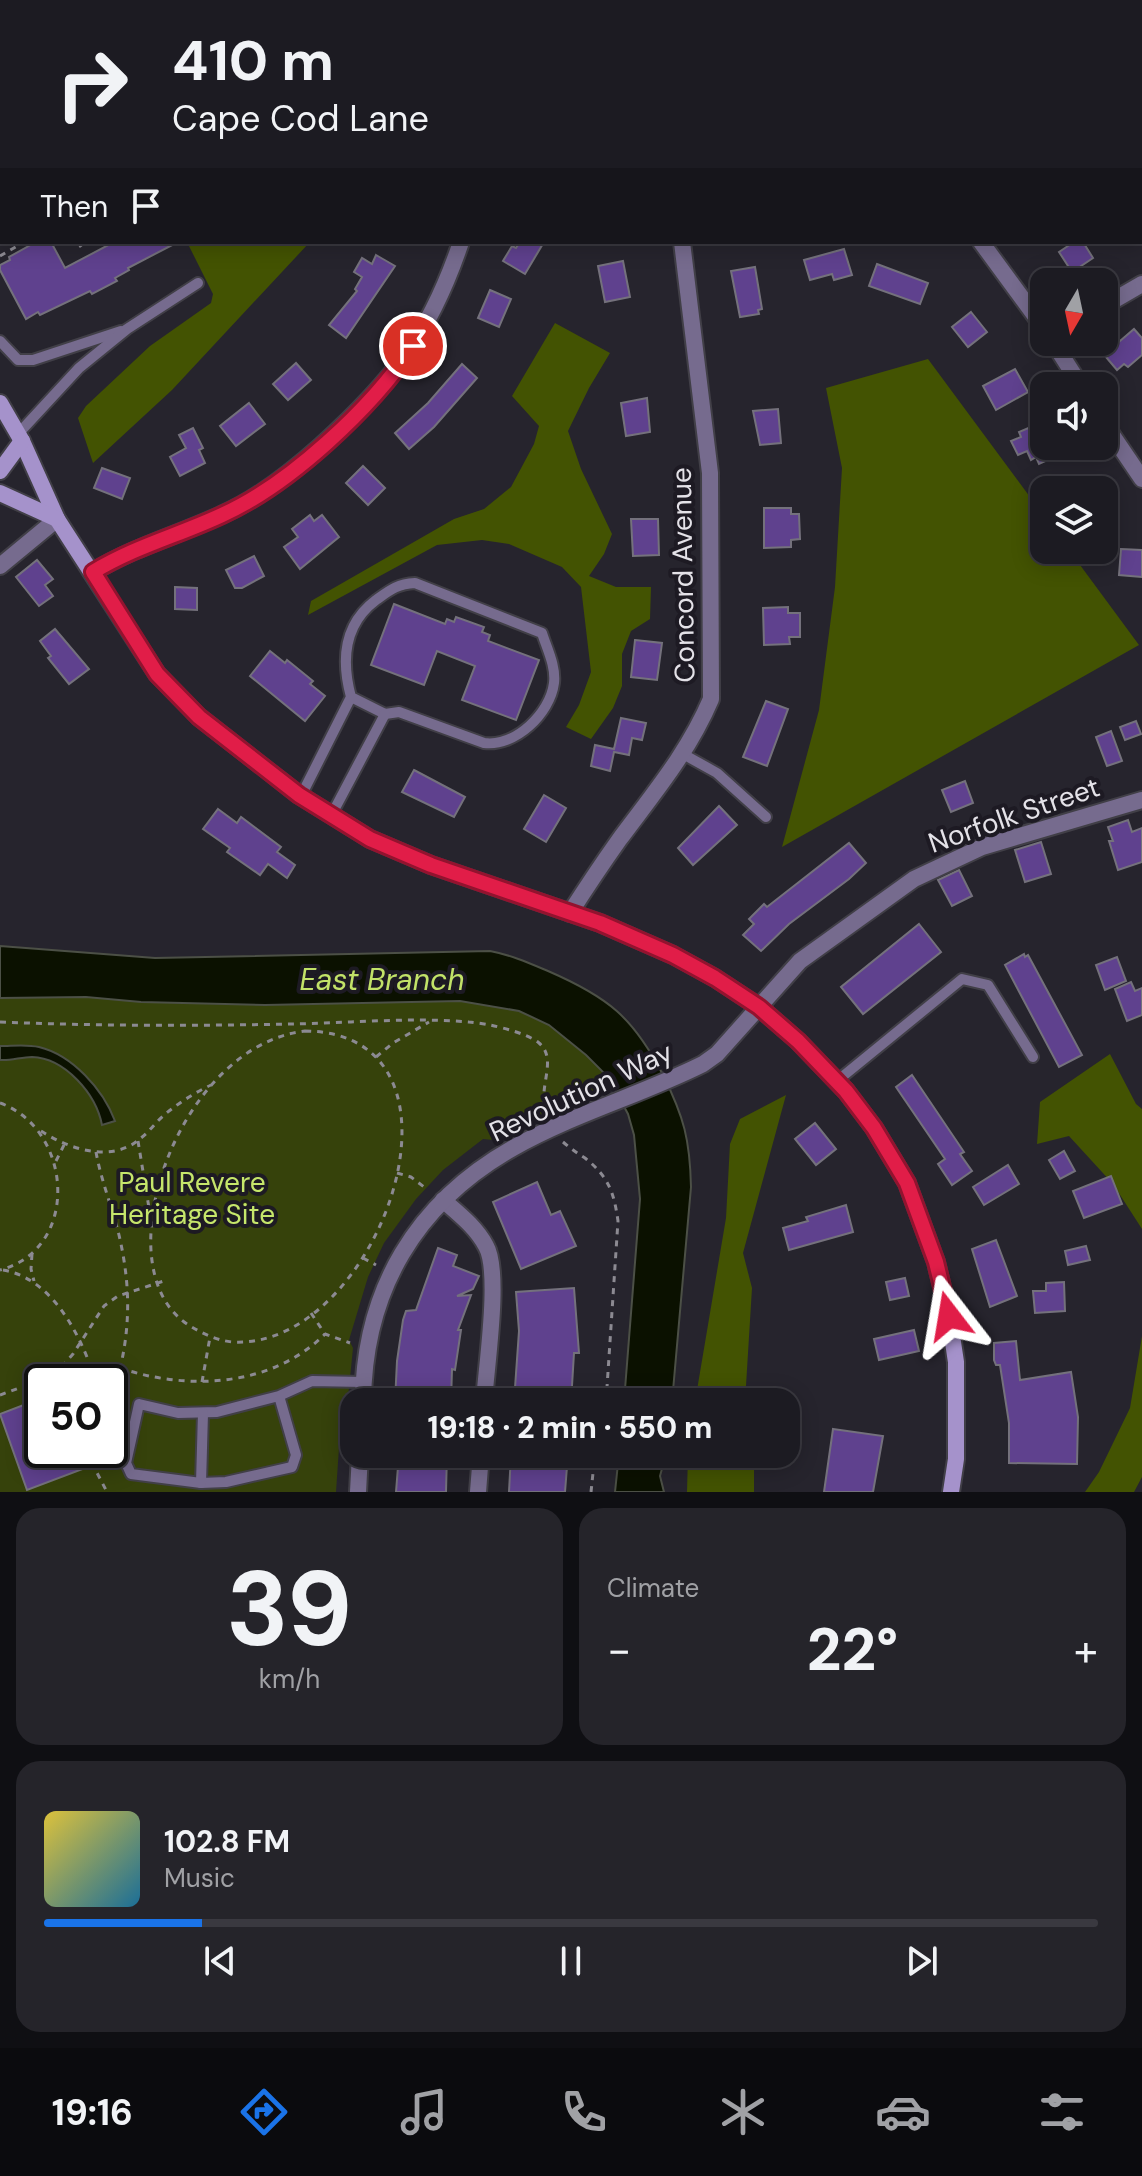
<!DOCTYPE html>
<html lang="en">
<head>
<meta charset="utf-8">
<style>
	body { margin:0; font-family:"DM Sans",sans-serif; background:#25242a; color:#f1f3f6; height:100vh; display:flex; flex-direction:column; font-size:30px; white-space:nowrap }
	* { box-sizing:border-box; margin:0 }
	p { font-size:26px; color:#a0a1a5 }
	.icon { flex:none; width:44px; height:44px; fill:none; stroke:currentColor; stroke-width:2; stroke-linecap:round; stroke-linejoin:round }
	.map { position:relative; height:1492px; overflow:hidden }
	.drawer { display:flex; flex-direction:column; gap:16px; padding:16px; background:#0f0f13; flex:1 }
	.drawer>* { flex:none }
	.hud { position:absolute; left:0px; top:0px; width:1142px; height:244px; box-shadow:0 4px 20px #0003,0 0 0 2px #3a3940; background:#1c1b22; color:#f1f3f6; overflow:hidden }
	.needle { width:52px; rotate:189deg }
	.controls { position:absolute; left:1030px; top:268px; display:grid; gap:16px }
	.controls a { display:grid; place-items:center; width:88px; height:88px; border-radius:16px; background:#1c1b22; box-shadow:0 4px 20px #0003,0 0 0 2px #3a3940; font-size:40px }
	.speed { position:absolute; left:24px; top:1364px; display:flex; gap:16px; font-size:40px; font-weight:700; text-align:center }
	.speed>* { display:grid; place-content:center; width:104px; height:104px; border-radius:50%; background:#1c1b22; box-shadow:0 4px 20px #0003,0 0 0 2px #3a3940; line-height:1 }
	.speed .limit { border:4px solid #111; border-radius:12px; background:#fff; color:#111 }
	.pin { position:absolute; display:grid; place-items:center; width:68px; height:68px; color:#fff; margin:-34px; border:4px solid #fff; border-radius:50%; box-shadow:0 2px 8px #0007 }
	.me { position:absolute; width:88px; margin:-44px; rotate:346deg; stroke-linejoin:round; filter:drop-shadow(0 0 6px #0008) }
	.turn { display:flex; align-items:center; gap:28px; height:168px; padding:0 40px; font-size:36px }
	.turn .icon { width:104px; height:104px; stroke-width:2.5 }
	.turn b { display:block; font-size:56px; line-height:68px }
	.then { display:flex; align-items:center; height:76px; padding:0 40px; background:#0003; gap:16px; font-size:30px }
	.big { font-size:60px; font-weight:800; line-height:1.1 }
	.drawer .widget { flex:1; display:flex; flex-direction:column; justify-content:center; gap:12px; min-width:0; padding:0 28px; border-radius:24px; background:#25242a }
	.drawer .dial { align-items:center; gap:0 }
	.dial b { font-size:104px; line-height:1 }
	.song { display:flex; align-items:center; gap:24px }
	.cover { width:96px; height:96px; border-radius:12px; background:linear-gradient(135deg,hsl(50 70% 55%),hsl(200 70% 35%)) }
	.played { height:8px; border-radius:4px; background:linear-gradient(90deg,#1a73e8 15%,#3a3940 15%) }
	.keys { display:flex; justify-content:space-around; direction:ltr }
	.heat { display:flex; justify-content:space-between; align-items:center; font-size:44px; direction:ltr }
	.drawer .tiles { flex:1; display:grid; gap:16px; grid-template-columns:1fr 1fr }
	.widget:last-child { grid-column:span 2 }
	.trip { position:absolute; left:340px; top:1388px; width:460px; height:80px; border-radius:24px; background:#1c1b22; box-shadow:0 4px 20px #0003,0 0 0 2px #3a3940; font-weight:800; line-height:80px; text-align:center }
	.tab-bar { display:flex; height:128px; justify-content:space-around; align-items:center; background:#0b0b0e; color:#a0a1a5 }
	.tab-bar .icon { width:56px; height:56px }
	.tab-bar .active { color:#1a73e8 }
	.tab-bar b { font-size:36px; color:#f1f3f6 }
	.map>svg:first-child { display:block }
</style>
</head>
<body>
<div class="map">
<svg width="1142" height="1492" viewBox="0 0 1142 1492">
	<rect width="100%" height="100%" fill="#26242d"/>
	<!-- green -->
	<path fill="#36420b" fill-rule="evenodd" d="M86,997C169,1006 252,1005 335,1003C398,1002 469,990 528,1015C560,1027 593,1055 612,1083L534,1119L494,1140L483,1139L443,1170L416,1199L384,1243L368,1277L349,1340L353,1348L348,1398V1427L340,1433L336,1492H0V998ZM42,1382H110V1450H42Z"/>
	<!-- forest -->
	<g fill="#435302">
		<polygon points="187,242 309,243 172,390 93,463 78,418 86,406 150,346 211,303 213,294"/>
		<polygon points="555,323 610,353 589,388 568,431 581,469 612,534 604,554 589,576 616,587 651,587 650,619 631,631 622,654 622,686 613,708 591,739 566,727 579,705 591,672 581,587 562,567 509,544 482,540 437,545 308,615 311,601 454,519 484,509 511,487 534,444 539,426 512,396"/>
		<polygon points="928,359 1044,516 1044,550 1069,550 1139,645 782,847 819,710 835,587 842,468 826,388"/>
		<polygon points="1110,1054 1136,1104 1142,1109 1142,1229 1113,1184 1069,1136 1037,1144 1040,1102"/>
		<polygon points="786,1095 743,1253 752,1288 745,1402 695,1402 726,1218 730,1144 740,1119"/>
		<polygon points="1142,1336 1142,1477 1134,1492 1085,1492 1099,1472 1130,1408"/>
		<polygon points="688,1454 754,1454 754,1492 687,1492"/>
	</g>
	<!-- water -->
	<g fill="#0b1100" stroke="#4c5046" stroke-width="2">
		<path d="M0,946L155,958L490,951C511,955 529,963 548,971C608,997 633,1017 663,1075C684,1117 690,1140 691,1187L672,1402H624L640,1199L634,1135L628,1114L608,1077L586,1055L549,1025L519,1011L460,1001L265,1005L141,1002L86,997L0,998Z"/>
		<path d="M0,1046C12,1046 27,1044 39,1047C72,1055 103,1089 115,1121L102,1125C96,1094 65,1058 32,1057C21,1057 11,1061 0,1060Z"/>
		<polygon points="619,1454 666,1454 660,1476 664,1492 615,1492"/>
	</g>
	<!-- building -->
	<g fill="#5f418e" stroke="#74717c" stroke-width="2">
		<polygon points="36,242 51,242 65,268 114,242 178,242 128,268 129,270 115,278 117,281 92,294 90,291 40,315 38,312 26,319 0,270 0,265 10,260 9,257"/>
		<polygon points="520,242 544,242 525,274 503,261 512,246 516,248"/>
		<polygon points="1074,242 1083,242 1093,258 1072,272 1059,252"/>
		<polygon points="844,249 852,275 834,280 832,274 810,280 804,260"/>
		<polygon points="376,255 395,266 346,338 329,325 357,291 355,289 362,277 354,272 362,258 372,264"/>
		<polygon points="623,261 630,297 605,302 598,266"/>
		<polygon points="877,264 928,283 920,304 869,286"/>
		<polygon points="755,267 762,309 758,310 759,314 740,317 731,271"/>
		<polygon points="490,290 511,299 499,327 478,318"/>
		<polygon points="971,312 987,332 968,347 952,327"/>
		<polygon points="1134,329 1142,338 1142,355 1128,367 1124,364 1117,370 1106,357 1115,349 1113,347"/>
		<polygon points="296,363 311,380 288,400 273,384"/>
		<polygon points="462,364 477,378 434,427 409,449 395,433 428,403"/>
		<polygon points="1015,369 1028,392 996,410 983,386"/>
		<polygon points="647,398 650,432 626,436 621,403"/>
		<polygon points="249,403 265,424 236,446 220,426"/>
		<polygon points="778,409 781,443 760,445 753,411"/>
		<polygon points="1040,423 1044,432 1044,446 1078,446 1039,464 1036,457 1031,460 1027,451 1018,455 1011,441 1021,437 1019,432"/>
		<polygon points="193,428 203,448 199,450 205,463 180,476 170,457 186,448 179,435"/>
		<polygon points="363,466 385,488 368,505 346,483"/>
		<polygon points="102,468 130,478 122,499 94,488"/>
		<polygon points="764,508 791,508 791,514 799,514 800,539 791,540 791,547 764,548"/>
		<polygon points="310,515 314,521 322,515 339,537 300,569 284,547 298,537 292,529"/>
		<polygon points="631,519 658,519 659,555 633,556"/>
		<polygon points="1121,549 1142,550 1142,577 1119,575"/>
		<polygon points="254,556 264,576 242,588 235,588 226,570"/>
		<polygon points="37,560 53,579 45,585 53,596 39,606 16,577"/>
		<polygon points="175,587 197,588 197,610 175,609"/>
		<polygon points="394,604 445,624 447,619 454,622 456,617 484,627 482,632 490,635 488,641 539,660 516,720 462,700 475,666 437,651 424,685 371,665"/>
		<polygon points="788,607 788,613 800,613 800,637 789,637 790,644 764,645 763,608"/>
		<polygon points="55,629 89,669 69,684 48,658 51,656 40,641"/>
		<polygon points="635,640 662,643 657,680 631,677"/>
		<polygon points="270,651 285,663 287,660 313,681 310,684 325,696 305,721 250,676"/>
		<polygon points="766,701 788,709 767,766 743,757"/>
		<polygon points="621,718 646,723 642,740 632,738 629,755 614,752 610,771 591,766 595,745 614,749"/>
		<polygon points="1136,721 1141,734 1125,740 1120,727"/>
		<polygon points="1111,731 1122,761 1107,766 1096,737"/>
		<polygon points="414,770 465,797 454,817 402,792"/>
		<polygon points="965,781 973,803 951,812 942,790"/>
		<polygon points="544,795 566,808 546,842 524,829"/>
		<polygon points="719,806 737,825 693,865 678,848"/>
		<polygon points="218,809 237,823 241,817 281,847 277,852 295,865 287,878 268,864 260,875 227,852 230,848 203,829"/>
		<polygon points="1128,820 1132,832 1142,828 1142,862 1118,870 1109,841 1113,841 1108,827"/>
		<polygon points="1041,842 1051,874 1025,882 1015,850"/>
		<polygon points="849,843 866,863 849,879 789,924 761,951 743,935 754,924 749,919 764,904 767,907"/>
		<polygon points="959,870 972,896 952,906 938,880"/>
		<polygon points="919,924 941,952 863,1014 841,987"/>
		<polygon points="1024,954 1025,957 1028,955 1082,1055 1059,1067 1005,965"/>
		<polygon points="1117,957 1126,981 1105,990 1096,965"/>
		<polygon points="1131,982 1135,991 1142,988 1142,1015 1127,1021 1115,989"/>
		<polygon points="912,1075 964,1152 960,1154 972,1171 952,1185 938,1164 945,1159 896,1087"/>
		<polygon points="815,1123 836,1149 816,1165 795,1139"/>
		<polygon points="1064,1151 1075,1171 1060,1179 1049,1160"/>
		<polygon points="1008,1165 1019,1184 984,1205 973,1187"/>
		<polygon points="1111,1176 1122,1204 1084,1218 1073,1191"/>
		<polygon points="537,1182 551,1215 560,1211 576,1246 521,1269 493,1202"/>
		<polygon points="846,1205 853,1232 789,1250 783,1228 808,1221 806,1217"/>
		<polygon points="996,1240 1017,1296 990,1307 972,1249"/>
		<polygon points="1086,1246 1090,1260 1068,1265 1065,1251"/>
		<polygon points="438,1248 457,1255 453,1266 479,1276 473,1289 457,1296 471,1295 458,1330 461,1330 455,1370 452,1369 451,1402 395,1402 397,1361 403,1320 406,1311 416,1310"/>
		<polygon points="905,1278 909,1296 890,1300 886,1282"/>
		<polygon points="1064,1282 1065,1311 1035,1313 1033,1291 1046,1291 1046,1283"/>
		<polygon points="574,1288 579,1353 574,1353 571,1402 514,1402 519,1331 516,1292"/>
		<polygon points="914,1330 919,1351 879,1360 874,1339"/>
		<polygon points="1016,1341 1020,1380 1071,1372 1078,1417 1077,1464 1009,1463 1009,1423 1000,1365 996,1365 994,1360 994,1343"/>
		<polygon points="42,1398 42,1450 81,1450 88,1467 27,1490 0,1414"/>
		<polygon points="833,1429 883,1436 873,1492 824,1492"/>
		<polygon points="399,1454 447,1454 446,1492 396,1492"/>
		<polygon points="511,1454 568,1454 565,1492 509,1492"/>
	</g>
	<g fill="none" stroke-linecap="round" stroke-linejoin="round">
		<defs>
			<g id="lane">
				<polyline points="0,341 18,360 33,360 121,331"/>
				<polyline points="18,434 79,368 127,329 198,283"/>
				<polyline points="683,754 717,773 766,817"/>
				<path d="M301,796L351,697C341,660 344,624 376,600C390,590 397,584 415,583L542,633C547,649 556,666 554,683C550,714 515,747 484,743L399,712L385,714L351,697"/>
				<polyline points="332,814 385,714"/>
				<polyline points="837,1081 962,979 988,985 1033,1057"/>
				<polyline points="279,1396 296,1455 292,1467 226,1482 201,1483 131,1474 126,1463 139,1404 178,1413 217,1412 279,1396 312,1381 363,1382"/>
				<polyline points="201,1483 203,1413"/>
			</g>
			<g id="street">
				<polyline points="6,0 8,2"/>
				<polyline points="933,0 934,2"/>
				<polyline points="541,2 541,0"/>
				<polyline points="1140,22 1142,21"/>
				<polyline points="981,242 1044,328"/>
				<polyline points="1104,306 1142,284"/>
				<polyline points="1053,342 1081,386"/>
				<polyline points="1104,423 1142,479"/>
				<polyline points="0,566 57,519"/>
				<path d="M93,572C134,547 178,535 221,515C258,499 292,472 321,446C393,381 430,334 461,242"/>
				<path d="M570,913C586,888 602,864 619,840C653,794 688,753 711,699L710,473L682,242"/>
				<path d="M443,1200C459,1214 476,1227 486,1246C501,1272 486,1368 484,1402"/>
				<path d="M363,1402C364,1290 416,1203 513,1148C573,1114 641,1095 703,1064L717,1054L800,961L914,879L982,847L1142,800"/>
				<polyline points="358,1492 360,1454"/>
				<polyline points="478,1492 481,1454"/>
			</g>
			<g id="secondary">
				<polyline points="0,403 22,441 57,519 157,674 199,717 299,795 370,839 431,865 600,923 673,955 715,978 759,1007 798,1041 846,1091 874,1128 907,1183 936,1262 949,1316 956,1362 956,1459 951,1492"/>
				<polyline points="0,471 22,441"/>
				<polyline points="0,493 57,519"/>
			</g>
		</defs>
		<!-- lane casing -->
		<use href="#lane" stroke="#413f47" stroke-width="14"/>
		<!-- street casing -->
		<use href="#street" stroke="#413f47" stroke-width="20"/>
		<!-- secondary casing -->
		<use href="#secondary" stroke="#413f47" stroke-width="20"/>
		<!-- path -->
		<g stroke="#8c8a92" stroke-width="3" stroke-dasharray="6 6" stroke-linecap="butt">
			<polyline points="78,242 84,252"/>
			<polyline points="0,256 24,242"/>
			<path d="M0,1022C97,1026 195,1026 292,1024C351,1023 411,1017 469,1022C486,1023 526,1032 539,1043C559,1060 536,1089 547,1112"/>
			<path d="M305,1031C490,1033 379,1351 232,1342C215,1340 201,1333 187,1324C162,1307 153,1279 151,1251C146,1164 211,1042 305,1031Z"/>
			<polyline points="376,1057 393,1043 429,1022"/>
			<path d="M0,1103C73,1129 81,1249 0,1270"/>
			<path d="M41,1131C69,1149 112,1164 141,1138C149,1132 155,1123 163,1116C177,1104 194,1093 211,1085"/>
			<polyline points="138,1141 150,1214"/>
			<path d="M563,1142C570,1148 577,1153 585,1158C609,1177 614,1193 618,1221L607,1387L603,1402"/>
			<path d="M96,1152C101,1180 112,1207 119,1235C133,1295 130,1345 110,1403"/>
			<polyline points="56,1161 65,1143"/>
			<polyline points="397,1173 411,1177 428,1190"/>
			<polyline points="32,1254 31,1269 34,1281"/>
			<polyline points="363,1258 376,1265"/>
			<path d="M3,1270C54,1279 82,1338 96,1382"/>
			<polyline points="311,1313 325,1334 350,1343"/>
			<path d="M120,1368C188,1391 272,1387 325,1334"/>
			<polyline points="54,1376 73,1354 104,1306 118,1296 167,1280"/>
			<polyline points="202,1382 210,1337"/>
			<polyline points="110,1393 124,1398"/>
			<polyline points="0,1395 52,1376 81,1382"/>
			<polyline points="94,1450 94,1467 107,1492"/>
			<polyline points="591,1492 595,1454"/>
		</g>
		<!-- lane -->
		<use href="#lane" stroke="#766b8e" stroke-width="10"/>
		<!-- street -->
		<use href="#street" stroke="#766b8e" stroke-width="16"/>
		<!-- secondary -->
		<use href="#secondary" stroke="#a592cb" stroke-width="16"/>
	</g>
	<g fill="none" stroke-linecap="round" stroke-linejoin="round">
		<defs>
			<path id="route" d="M413,346C372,408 289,485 222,515C177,536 136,546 93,572L157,674L199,717L299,795L370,839L431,865L600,923L673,955L715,978L759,1007L798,1041L846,1091L874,1128L907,1183L936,1262L949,1316"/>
		</defs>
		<!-- route casing -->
		<use href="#route" stroke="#92132f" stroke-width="20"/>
		<!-- route -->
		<use href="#route" stroke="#e11d48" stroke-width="14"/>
	</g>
	<g text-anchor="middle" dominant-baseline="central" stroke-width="8" stroke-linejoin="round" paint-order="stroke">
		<!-- street labels -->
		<g font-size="28" fill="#e4e2e8" stroke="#1d1a23">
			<text transform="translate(683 575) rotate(-91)">Concord Avenue</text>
			<text transform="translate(1014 815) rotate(-19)">Norfolk Street</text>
			<text transform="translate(581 1092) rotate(-25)">Revolution Way</text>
		</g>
		<!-- park labels -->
		<g font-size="28" fill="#c6e66b" stroke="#1d1a23">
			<text x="192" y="1182">Paul Revere<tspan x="192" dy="32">Heritage Site</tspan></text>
		</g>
		<!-- water labels -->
		<g font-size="30" font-style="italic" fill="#c2e268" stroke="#1d1a23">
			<text x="382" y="979">East Branch</text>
		</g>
	</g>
</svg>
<div class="controls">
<a><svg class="needle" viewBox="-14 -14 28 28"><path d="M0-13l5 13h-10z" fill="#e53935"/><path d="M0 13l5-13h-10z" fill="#a0a1a5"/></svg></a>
<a><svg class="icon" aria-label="sound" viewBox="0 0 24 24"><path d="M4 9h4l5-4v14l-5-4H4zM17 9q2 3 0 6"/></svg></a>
<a><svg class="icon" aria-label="layers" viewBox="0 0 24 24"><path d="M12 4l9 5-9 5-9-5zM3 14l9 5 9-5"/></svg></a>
</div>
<div class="speed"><div class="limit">50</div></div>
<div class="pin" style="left:413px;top:346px;background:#d93025"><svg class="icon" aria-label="arrive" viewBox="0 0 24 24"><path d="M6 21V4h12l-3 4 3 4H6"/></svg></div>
<svg class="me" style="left:949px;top:1316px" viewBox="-20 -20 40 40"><path d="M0-17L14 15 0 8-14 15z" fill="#e11d48" stroke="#fff" stroke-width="4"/></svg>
<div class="trip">19:18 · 2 min · 550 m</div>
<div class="hud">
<div class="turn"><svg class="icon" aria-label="right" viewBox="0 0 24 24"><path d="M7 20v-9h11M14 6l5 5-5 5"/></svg><div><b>410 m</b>Cape Cod Lane</div></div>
<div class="then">Then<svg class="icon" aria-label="arrive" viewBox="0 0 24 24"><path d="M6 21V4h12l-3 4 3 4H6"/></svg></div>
</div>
</div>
<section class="drawer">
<div class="tiles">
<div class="widget dial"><b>39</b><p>km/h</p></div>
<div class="widget"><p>Climate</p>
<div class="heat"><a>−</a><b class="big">22°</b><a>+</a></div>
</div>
<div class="widget">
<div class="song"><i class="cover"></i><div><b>102.8 FM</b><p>Music</p></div></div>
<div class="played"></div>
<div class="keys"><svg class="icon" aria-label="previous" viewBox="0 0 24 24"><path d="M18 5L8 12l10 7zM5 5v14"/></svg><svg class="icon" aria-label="pause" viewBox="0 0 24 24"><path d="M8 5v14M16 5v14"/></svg><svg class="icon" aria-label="next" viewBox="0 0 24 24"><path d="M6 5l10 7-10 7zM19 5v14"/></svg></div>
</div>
</div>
</section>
<nav class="tab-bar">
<b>19:16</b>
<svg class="icon active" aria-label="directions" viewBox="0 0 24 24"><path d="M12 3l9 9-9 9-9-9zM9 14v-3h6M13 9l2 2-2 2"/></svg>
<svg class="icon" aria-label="music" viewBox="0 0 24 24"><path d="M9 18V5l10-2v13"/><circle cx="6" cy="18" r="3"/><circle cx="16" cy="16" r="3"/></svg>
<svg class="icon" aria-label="phone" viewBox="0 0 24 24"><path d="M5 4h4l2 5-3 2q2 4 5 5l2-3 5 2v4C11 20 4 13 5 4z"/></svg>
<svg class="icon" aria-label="climate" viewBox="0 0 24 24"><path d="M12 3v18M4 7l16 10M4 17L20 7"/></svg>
<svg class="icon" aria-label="car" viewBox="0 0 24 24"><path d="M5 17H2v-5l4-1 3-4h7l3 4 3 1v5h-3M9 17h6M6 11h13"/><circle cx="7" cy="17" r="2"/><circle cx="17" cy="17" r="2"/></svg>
<svg class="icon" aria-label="filters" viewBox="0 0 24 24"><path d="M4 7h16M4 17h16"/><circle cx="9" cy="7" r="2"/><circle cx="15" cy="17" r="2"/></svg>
</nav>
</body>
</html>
